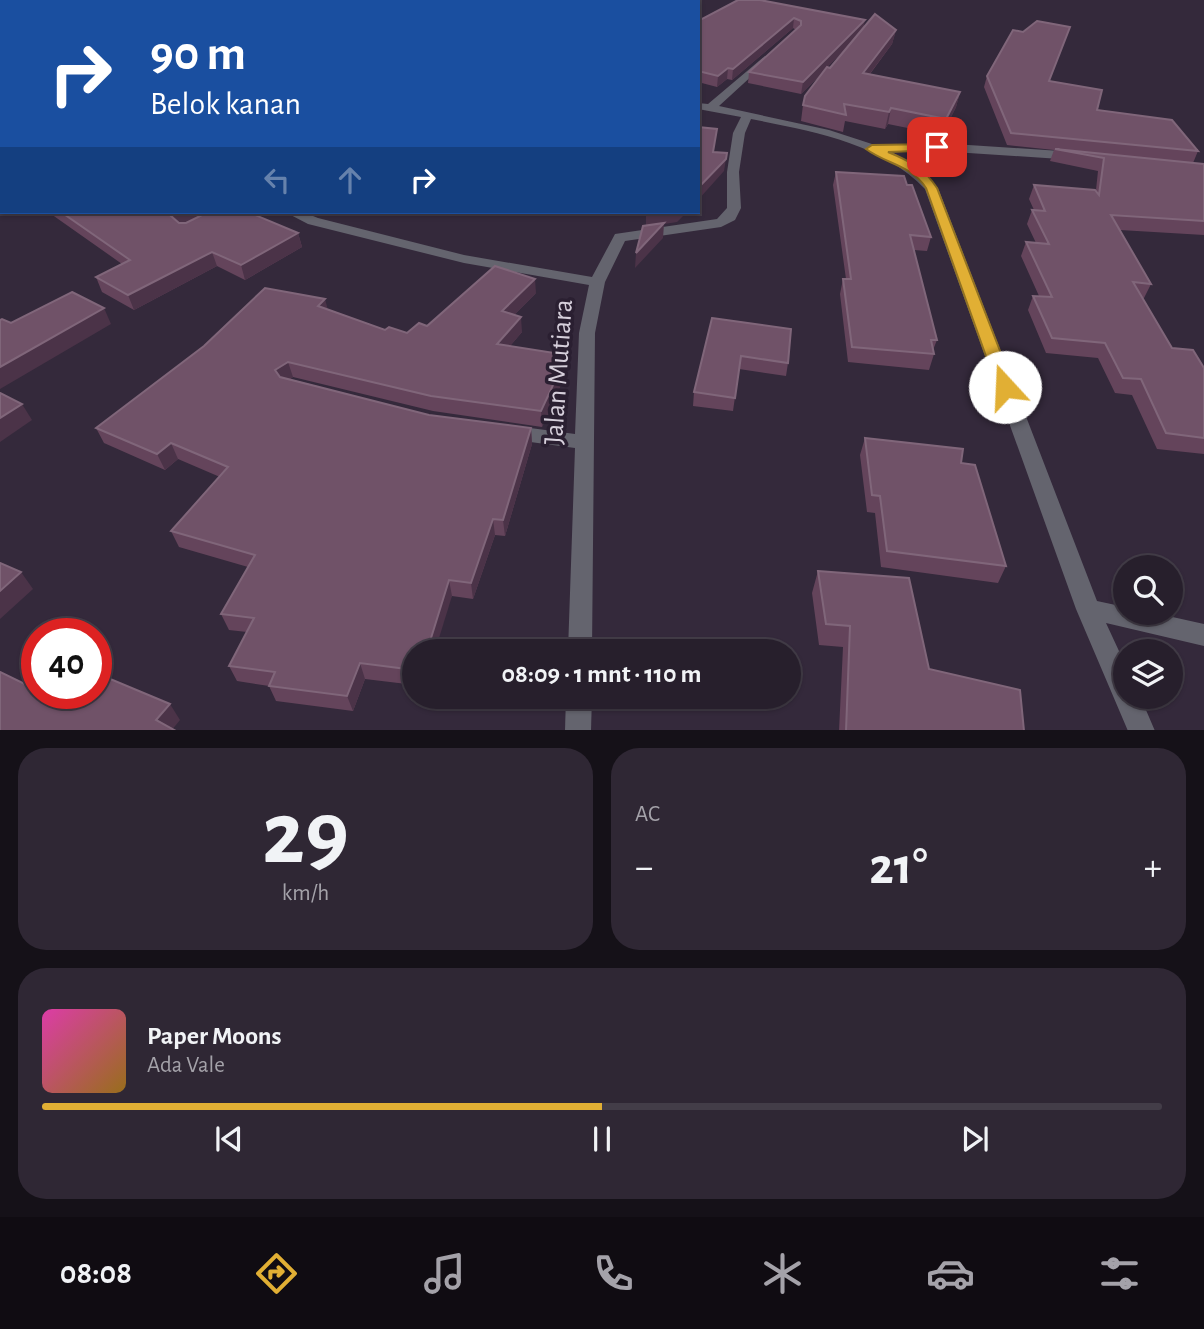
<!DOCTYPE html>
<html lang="id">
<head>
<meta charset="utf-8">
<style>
	body { margin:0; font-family:"Alegreya Sans",sans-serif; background:#2f2734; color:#f1f3f6; height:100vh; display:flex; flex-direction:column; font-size:26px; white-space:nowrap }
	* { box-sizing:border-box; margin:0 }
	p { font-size:23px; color:#a4a2a9 }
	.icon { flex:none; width:38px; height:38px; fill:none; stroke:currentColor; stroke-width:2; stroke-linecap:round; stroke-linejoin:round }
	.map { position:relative; height:730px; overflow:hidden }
	.drawer { display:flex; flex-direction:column; gap:18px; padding:18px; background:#151118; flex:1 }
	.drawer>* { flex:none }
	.hud { position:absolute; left:0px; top:0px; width:700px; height:214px; box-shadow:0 2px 5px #0004,0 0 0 2px #433d48; background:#1a4fa0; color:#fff; overflow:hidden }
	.fabs { position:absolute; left:1113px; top:555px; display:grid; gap:14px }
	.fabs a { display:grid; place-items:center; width:70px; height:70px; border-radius:50%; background:#271f2c; box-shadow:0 2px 5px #0004,0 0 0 2px #433d48; font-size:35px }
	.speed { position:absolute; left:21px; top:618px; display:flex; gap:14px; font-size:35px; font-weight:700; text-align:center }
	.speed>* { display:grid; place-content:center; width:91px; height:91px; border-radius:50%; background:#271f2c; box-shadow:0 2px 5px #0004,0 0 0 2px #433d48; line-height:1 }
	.speed .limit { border:10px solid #d22; background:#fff; color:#111 }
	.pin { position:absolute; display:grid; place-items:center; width:60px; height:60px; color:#fff; margin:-30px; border-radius:14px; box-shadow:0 4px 10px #0006 }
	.me { position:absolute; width:77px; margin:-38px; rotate:340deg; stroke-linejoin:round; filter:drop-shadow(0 0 5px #0008) }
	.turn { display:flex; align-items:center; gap:24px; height:147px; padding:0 35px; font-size:32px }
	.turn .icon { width:91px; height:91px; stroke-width:2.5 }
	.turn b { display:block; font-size:49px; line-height:60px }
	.lanes { display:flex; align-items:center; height:66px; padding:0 35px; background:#0003; justify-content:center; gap:35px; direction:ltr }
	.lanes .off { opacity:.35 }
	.big { font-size:52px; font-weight:700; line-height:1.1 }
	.drawer .card { flex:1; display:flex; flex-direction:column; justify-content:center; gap:10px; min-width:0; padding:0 24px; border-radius:28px; background:#2f2734 }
	.drawer .dial { align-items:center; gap:0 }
	.dial b { font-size:91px; line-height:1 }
	.song { display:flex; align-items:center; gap:21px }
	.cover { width:84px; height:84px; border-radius:10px; background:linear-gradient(135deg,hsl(320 70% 55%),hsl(40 70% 35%)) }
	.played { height:7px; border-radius:4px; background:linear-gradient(90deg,#e1af34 50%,#433d48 50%) }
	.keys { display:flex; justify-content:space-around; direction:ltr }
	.heat { display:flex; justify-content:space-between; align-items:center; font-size:38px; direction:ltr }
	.drawer .tiles { flex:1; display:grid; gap:18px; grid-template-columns:1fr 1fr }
	.card:last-child { grid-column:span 2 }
	.trip { position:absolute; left:402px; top:639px; width:399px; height:70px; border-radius:35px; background:#271f2c; box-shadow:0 2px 5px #0004,0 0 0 2px #433d48; font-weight:700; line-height:70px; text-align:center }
	.tabs { display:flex; height:112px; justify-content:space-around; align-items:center; background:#100c12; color:#a4a2a9 }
	.tabs .icon { width:49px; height:49px }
	.tabs .on { color:#e1af34 }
	.tabs b { font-size:32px; color:#f1f3f6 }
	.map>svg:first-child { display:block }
</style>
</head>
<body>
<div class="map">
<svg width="1204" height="731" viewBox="0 0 1204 731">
	<rect width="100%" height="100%" fill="#34293b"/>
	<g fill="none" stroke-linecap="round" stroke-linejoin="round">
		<!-- minor -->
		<g fill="#64646e" fill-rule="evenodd">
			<path d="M765,56L770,59L768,61L719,106L829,130L875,145L938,143L1075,152L1081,156L1075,160L938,151H890L919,168L938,188L1097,601L1125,607V612H1150L1204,624V646L1106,623L1125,664V696H1140L1155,731H1128L1076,609L925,189C882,143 811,131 751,119L745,133L739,172L741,208L735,220L721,227L625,241L605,282L595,333L592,651H568L575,448L508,439L501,437L498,432L501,427L508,425L575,434L579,333L589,285L464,263L308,224L285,212H303L318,218L464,255L592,277L615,234L717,219L727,208V172L733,133L741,117L698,109V103L708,104Z"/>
			<polygon points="566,696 592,696 591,731 565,731"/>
		</g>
	</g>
	<!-- wall -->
	<g fill="#64445b" fill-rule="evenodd">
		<polygon points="0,0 631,0 628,2 2,2 2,50 0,50"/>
		<path d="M738,0L863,28L896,30L892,44L870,74L960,92L956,107L942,135L888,124L885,129L845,121L843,132L801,121L803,105L825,70L801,94L748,83L749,72L796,30L793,28L732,80L727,79L717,87L698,82V21ZM851,43L830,68L827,67Z"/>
		<polygon points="987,76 1050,81 1097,110 1198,151 1193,163 1204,164 1204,235 1120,230 1151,284 1144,298 1143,298 1172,348 1204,368 1204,454 1157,449 1132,395 1115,393 1098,358 1046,353 1028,310 1033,296 1039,296 1021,256 1026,242 1036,243 1027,224 1032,210 1034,210 1029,199 1034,185 1096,190 1098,171 1050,161 1054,150 1007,145 984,87"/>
		<polygon points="836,172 907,185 931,237 927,251 914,250 937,340 933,350 934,354 929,370 848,362 840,294 843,279 846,279 833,185"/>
		<polygon points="50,212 248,212 298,233 302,247 245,280 217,266 134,310 102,292 96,277 122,264 51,214"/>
		<polygon points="536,293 514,315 522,332 510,346 567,371 542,427 433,411 293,377 290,379 429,415 531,428 532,444 505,536 495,535 473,599 452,596 415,651 415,685 365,679 353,711 276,701 269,686 237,681 229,666 247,632 229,630 221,614 248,567 179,547 171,531 220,477 178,459 165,470 104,443 96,428 328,309 385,330 407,333"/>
		<polygon points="712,318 788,363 786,376 739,369 733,411 693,406 694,392"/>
		<polygon points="865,438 961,463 1006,566 998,583 881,567 875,513 867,512 860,455"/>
		<polygon points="818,571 929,669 1024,731 839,731 843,647 819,645 812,593"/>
	</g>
	<!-- shaded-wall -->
	<g fill="#4b3348">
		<polygon points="611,0 631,0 628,2 608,2"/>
		<polygon points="794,18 793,28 732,80 733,69"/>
		<polygon points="865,20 863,31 801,94 803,82"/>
		<polygon points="896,30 892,44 859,88 863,73"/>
		<polygon points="728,68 727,79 717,87 718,76"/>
		<polygon points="960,92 956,107 942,135 946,119"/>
		<polygon points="891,108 888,124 885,129 889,112"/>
		<polygon points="727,153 724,171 698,200 698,188"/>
		<polygon points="180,212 211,212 177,230 171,216"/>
		<polygon points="660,212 687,212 677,222 664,224 663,238 635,268 636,253 646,227 646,214"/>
		<polygon points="298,233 302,247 245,280 241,265"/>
		<polygon points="212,252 217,266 134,310 128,295"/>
		<polygon points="535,279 536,293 503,326 502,311"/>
		<polygon points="325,299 329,314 318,306"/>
		<polygon points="104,308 111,324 0,389 0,367"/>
		<polygon points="521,317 522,332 499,359 497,344"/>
		<polygon points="567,355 567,371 542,427 541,411"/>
		<polygon points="288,362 293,377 280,386 275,370"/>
		<polygon points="22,404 32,420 0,442 0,418"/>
		<polygon points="531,428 532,444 505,536 503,520"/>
		<polygon points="171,443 178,459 165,470 157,454"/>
		<polygon points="493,519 495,535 473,599 471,583"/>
		<polygon points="21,572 33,589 0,619 0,591"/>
		<polygon points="449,580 452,596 435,651 427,651"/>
		<polygon points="360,663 365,679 353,711 347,696"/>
		<polygon points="170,704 180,720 171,731 156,720"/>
	</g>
	<!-- building -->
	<g fill="#705268" stroke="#80667a" stroke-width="2">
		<polygon points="0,0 611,0 608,2 2,2 2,40 0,40"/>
		<polygon points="738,0 760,0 865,20 803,82 749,72 801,25 801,21 794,18 733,69 728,68 718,76 698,71 698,21"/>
		<polygon points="875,14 896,30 863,73 960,92 946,119 891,108 889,112 844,104 846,115 803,105 805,96 827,67 830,68"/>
		<polygon points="1037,21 1070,27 1049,81 1102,90 1097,110 1172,120 1198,151 1011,133 987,76 1013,30 1023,32"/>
		<polygon points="698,127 717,129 713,152 727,153 726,159 698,188"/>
		<polygon points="1055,149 1204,164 1204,221 1111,215 1151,284 1133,282 1172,348 1193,350 1204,368 1204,438 1166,433 1141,379 1123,378 1105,343 1052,338 1033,296 1052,297 1026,242 1049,244 1032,210 1045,211 1034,185 1095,190 1099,195 1104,158"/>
		<polygon points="836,172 904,176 907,185 912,185 931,237 910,235 937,340 931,340 934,354 852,347 843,279 851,279"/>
		<polygon points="61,212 180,212 171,216 179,223 186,223 208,212 248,212 298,233 241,265 212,252 128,295 96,277 130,260"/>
		<polygon points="664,223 636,253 643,226"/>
		<polygon points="495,266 535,279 502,311 521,317 497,344 567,355 541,411 431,396 288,362 275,370 280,377 429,415 531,428 503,520 493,519 471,583 449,580 427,651 415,651 415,670 360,663 347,696 269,686 275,672 229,666 254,618 221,614 255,555 171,531 228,467 171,443 157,454 96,428 204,346 265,288 325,299 318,306 385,330 389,327 407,333 419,323 427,326"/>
		<polygon points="72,292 104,308 0,367 0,320 2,319 11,323"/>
		<polygon points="712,318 791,329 788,363 741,356 735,398 694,392"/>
		<polygon points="0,393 22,404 0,418"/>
		<polygon points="865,438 963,449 961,463 975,465 1006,566 887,551 880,496 872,495"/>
		<polygon points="0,563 21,572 0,591"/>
		<polygon points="818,571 909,578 929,669 1020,690 1024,731 846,731 850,626 826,624"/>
		<polygon points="0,672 37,690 37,693 96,693 96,673 170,704 156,720 176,731 0,731"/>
	</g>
	<!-- route -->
	<path fill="#e1af34" stroke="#927222" stroke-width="2" d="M937,144L943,147L941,150L888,152C910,161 925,169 937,188L1014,387L1011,390L1005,392L997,387L926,188C911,165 886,164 866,149L872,145Z"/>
	<g text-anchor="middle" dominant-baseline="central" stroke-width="7" stroke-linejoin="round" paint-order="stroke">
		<!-- street labels -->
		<g font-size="28" fill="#d6cfdb" stroke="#2a1f31">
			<text transform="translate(559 372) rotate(-86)">Jalan Mutiara</text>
		</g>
	</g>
</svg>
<div class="fabs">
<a><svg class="icon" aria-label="search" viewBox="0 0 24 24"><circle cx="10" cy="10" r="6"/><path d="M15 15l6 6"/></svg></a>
<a><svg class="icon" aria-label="layers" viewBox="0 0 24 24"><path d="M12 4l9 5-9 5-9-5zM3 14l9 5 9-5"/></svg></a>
</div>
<div class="speed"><div class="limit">40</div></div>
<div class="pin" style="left:937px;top:147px;background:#d93025"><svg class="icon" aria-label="arrive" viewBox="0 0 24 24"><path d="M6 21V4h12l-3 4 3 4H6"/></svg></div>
<svg class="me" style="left:1005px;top:387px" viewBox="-20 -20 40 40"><circle r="19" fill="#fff"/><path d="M0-13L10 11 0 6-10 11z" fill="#e1af34"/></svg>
<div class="trip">08:09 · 1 mnt · 110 m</div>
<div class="hud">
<div class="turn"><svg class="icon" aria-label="right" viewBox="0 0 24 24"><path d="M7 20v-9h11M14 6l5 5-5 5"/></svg><div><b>90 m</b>Belok kanan</div></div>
<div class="lanes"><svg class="icon off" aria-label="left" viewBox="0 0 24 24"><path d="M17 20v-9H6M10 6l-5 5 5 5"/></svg><svg class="icon off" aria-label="ahead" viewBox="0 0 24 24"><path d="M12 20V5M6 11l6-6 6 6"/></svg><svg class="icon" aria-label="right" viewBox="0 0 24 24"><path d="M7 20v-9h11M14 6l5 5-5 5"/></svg></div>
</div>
</div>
<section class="drawer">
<div class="tiles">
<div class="card dial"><b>29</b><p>km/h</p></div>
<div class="card"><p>AC</p>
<div class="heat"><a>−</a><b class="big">21°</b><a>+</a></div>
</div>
<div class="card">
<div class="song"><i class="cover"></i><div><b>Paper Moons</b><p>Ada Vale</p></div></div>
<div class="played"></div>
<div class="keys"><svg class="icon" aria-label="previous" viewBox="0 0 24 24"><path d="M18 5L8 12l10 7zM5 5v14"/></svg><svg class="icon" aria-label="pause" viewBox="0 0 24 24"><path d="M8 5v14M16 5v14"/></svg><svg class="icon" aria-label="next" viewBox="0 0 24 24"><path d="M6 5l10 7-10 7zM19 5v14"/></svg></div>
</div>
</div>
</section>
<nav class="tabs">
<b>08:08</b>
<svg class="icon on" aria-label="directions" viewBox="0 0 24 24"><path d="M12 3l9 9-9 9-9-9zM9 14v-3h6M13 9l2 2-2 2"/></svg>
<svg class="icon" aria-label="music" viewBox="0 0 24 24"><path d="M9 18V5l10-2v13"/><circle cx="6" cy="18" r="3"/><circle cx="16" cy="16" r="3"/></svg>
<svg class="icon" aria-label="phone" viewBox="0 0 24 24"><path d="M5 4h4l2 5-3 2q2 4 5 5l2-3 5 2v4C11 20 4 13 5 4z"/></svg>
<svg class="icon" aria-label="climate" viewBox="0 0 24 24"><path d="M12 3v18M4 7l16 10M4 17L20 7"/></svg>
<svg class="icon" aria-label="car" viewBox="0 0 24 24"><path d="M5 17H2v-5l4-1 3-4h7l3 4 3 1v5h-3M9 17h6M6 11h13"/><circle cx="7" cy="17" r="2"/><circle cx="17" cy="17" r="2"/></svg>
<svg class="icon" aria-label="filters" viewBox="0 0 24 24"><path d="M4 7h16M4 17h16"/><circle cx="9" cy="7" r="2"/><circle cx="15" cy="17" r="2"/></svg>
</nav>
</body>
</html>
